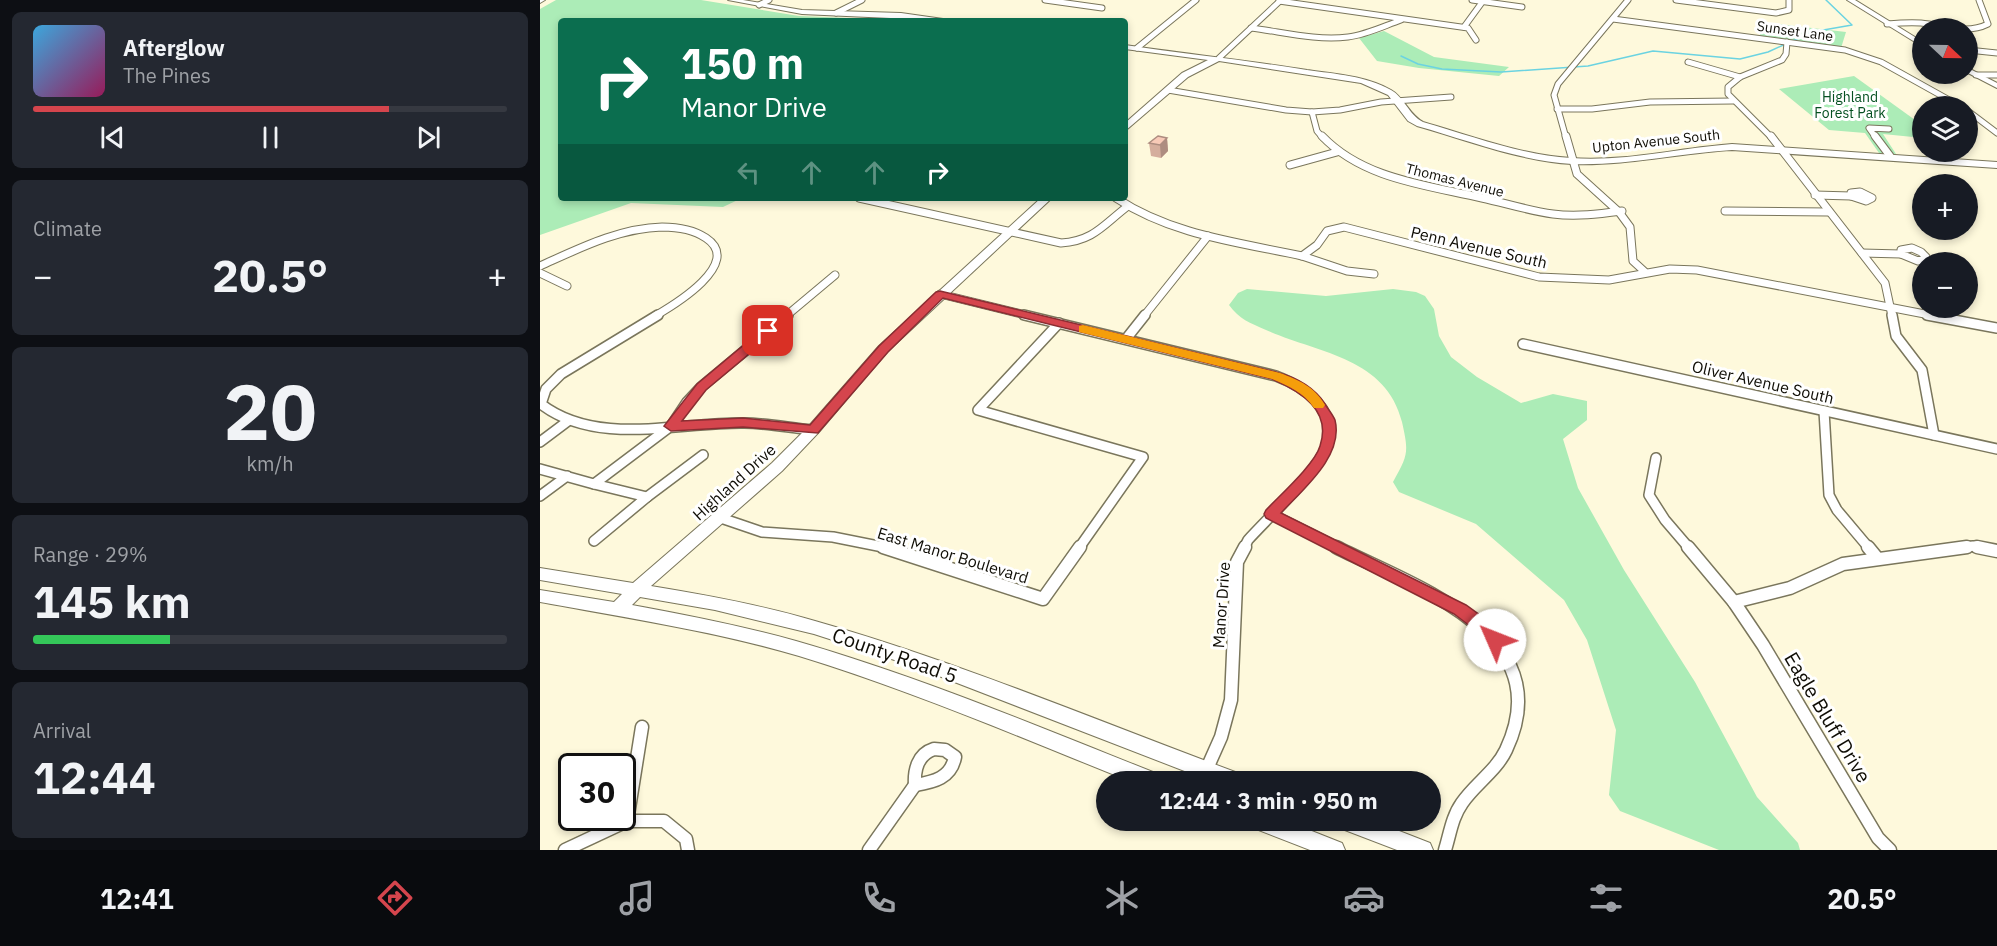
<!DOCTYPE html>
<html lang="en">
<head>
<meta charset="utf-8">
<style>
	body { margin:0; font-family:"IBM Plex Sans",sans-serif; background:#242831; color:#f1f3f6; height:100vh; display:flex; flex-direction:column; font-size:22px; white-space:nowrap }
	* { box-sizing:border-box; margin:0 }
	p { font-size:20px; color:#9ea1a6 }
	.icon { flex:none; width:33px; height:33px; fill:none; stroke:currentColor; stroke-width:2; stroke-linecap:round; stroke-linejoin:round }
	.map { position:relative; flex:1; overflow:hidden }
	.sheet { display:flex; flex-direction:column; gap:12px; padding:12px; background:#0d0f14; width:540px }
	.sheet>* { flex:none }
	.guide { position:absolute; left:18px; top:18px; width:570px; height:183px; border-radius:6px; box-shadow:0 3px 9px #0003; background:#0b6e4f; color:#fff; overflow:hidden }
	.needle { width:39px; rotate:112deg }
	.fabs { position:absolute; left:1372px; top:18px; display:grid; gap:12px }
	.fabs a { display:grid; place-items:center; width:66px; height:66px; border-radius:50%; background:#171b24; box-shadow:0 3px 9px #0003; font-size:30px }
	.speed { position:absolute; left:18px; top:753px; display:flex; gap:12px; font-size:30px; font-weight:700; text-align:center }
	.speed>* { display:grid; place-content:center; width:78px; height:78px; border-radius:50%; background:#171b24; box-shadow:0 3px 9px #0003; line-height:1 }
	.speed .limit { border:3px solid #111; border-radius:9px; background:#fff; color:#111 }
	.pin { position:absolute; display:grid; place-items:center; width:51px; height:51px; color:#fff; margin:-26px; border-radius:12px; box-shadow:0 3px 9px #0006 }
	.me { position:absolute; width:66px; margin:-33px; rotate:314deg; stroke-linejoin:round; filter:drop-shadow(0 0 4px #0008) }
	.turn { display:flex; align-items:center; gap:21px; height:126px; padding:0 24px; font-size:27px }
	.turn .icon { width:78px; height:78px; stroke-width:2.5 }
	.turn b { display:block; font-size:42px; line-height:51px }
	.lanes { display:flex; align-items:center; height:57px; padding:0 24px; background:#0003; justify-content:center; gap:30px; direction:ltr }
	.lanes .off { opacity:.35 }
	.big { font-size:45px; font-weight:700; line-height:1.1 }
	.sheet .tile { flex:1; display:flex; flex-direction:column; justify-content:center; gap:9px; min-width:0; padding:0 21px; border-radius:9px; background:#242831 }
	.sheet .dial { align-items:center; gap:0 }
	.dial b { font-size:78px; line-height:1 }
	.song { display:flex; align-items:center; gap:18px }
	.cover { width:72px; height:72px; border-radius:9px; background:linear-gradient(135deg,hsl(200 70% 55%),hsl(330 70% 35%)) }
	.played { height:6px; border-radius:3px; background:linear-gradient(90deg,#d5454d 75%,#363941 75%) }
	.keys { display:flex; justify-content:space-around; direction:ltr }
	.heat { display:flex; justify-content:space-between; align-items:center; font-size:33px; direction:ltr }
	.charge { height:9px; border-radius:4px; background:linear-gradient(90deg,#34c759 29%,#363941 0) }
	.trip { position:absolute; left:556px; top:771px; width:345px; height:60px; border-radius:30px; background:#171b24; box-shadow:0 3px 9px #0003; font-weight:700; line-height:60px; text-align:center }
	.menu { display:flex; height:96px; justify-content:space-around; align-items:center; background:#090b0e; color:#9ea1a6 }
	.menu .icon { width:42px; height:42px }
	.menu .selected { color:#d5454d }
	.menu b { font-size:27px; color:#f1f3f6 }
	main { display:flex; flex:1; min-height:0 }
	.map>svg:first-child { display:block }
</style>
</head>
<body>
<main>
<section class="sheet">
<div class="tile">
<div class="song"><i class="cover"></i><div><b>Afterglow</b><p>The Pines</p></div></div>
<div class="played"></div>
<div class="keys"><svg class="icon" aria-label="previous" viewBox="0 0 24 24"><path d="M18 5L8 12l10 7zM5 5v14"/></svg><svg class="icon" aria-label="pause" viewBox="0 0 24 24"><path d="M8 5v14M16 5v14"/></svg><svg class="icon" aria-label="next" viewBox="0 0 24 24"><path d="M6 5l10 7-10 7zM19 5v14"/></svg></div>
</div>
<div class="tile"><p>Climate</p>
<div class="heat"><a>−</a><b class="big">20.5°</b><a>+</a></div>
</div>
<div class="tile dial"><b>20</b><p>km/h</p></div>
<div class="tile"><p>Range · 29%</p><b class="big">145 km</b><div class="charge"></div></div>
<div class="tile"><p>Arrival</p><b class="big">12:44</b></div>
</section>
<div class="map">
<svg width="1457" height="850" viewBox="0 0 1457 850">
	<rect width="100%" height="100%" fill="#fef9dc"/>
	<!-- green -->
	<g fill="#acecb7">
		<polygon points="16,0 161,0 259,16 380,21 21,21 21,198 202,198 183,207 91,203 0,235 0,9"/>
		<polygon points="1221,22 1306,32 1301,48 1220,36"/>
		<polygon points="844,31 894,57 969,67 959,76 879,68 837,61 819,38"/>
		<polygon points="1314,76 1382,125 1383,138 1343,134 1356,154 1339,153 1325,133 1289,130 1239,89"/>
		<path d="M707,289L786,296L853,289L876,292L885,296L894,309L899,336L911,357L937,377L981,403L1013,394L1047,401V420L1023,439L1038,488L1084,570L1155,682L1217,797L1258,843L1260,850H1179L1080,811L1069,795L1076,730L1047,640L1024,600L936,524L859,492L853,482C868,455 869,453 862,422C846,357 777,353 726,330C710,323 699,319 689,305L698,293Z"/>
	</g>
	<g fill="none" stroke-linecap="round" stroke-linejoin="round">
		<!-- stream -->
		<polyline stroke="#6bd3e1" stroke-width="1.5" points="861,56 878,64 902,69 961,72 1048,66 1113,51 1200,59 1228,52 1272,32 1312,25 1286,0"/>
		<defs>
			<g id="street-far3">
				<polyline points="505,0 562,8"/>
				<polyline points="932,0 982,7"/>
				<polyline points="1136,0 1236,13 1249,10 1249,0"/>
				<polyline points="739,1 928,28 936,40"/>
				<polyline points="219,5 229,0"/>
				<polyline points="296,13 322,0"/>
				<polyline points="1073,19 1305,50 1341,62 1420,106"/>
				<path d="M1347,24C1358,23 1370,22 1381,23C1404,25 1426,35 1448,24L1439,0"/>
				<polyline points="924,27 943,1"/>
				<path d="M711,28C743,32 776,41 808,37C826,35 844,26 861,20"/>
				<polyline points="597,48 656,0"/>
				<polyline points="1428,50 1457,53"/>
				<polyline points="679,58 741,0"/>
				<polyline points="1148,62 1200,77"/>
				<polyline points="1436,75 1457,75"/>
				<polyline points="628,90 746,110 772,112 800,110 841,102 911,97"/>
				<polyline points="1017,109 1052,109 1110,102 1193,101"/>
				<polyline points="1428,111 1457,133"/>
				<polyline points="772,112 777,131 783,138"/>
				<polyline points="1026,138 1014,95 1018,84 1088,0"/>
				<polyline points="1232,138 1188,94 1188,87 1200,77 1242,60 1246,54 1247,42"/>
				<polyline points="1336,138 1329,128 1349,129"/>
			</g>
			<g id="street-far2">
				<path d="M782,136C823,179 886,185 942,198C965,203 990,211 1013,214C1036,217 1059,214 1082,211"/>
				<polyline points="1026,136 1037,174 1079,212 1090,227 1093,261 1105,272"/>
				<polyline points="1231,136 1345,283 1352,316"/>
				<polyline points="1335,136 1350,156"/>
				<polyline points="750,165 797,152"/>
				<polygon points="1320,192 1332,198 1326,201 1311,196 1311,193"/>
				<polyline points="1275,195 1311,196"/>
				<path d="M319,198L521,243C554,241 564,224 588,206"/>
				<path d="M576,198C632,235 697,242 762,256L777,245L787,231L804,227L999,277L1069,280L1130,269L1157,270L1395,316"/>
				<polyline points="1185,211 1288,212"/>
				<polygon points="1372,248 1381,252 1386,257 1378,261 1361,254 1361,250"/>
				<polyline points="1322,253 1361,254"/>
				<polyline points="762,256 807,271 834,274"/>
				<path d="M0,266C38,249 79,228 122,227C137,227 154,230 166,238C204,263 134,305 115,316"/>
				<polyline points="0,273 27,286"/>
				<polyline points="400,294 490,316"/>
				<polyline points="246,316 295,275"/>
				<polyline points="604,316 668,236"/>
			</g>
			<g id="street-far1">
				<path d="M118,315L21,374L6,389L1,404C57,447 138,422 204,423C227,423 250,428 273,430"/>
				<path d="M484,315L736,376C765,387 799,410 786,447C778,471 727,519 708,540L704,548"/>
				<polyline points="1352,315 1356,336 1382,370 1394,435"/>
				<polyline points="1387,315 1457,328"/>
				<polyline points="519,323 438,410 603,457 539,548"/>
				<polyline points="586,339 605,315"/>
				<polyline points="983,344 1457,449"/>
				<polyline points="1284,411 1289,495 1297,510 1329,548"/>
				<polyline points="0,442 28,421"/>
				<polyline points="1116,458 1109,495 1125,520 1149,548"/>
				<polyline points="0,469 54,484 131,426 147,402 161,387 248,315"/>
				<polyline points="54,484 107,497 54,541"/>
				<polyline points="0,496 27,476"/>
				<polyline points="107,497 163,455"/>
				<polyline points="731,514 799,548"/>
				<polyline points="178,517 222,532 293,537 348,548"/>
				<polyline points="1415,548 1433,546 1444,548"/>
			</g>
			<g id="street">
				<polyline points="343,547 503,599 540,547"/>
				<path d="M796,547C875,587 1021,634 966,750C956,771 935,784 922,803C912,817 910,834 905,850"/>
				<polyline points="1148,547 1194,602 1223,645 1338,838 1350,850"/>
				<polyline points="1328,547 1337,558"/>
				<polyline points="1437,547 1457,551"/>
				<polyline points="1194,602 1250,588 1303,564 1427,547"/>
				<path d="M394,749L405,750L415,757C411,778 394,782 375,785C374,770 378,754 394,749Z"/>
				<polyline points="661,782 681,737 691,700 697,562 705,547"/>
				<polyline points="87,821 102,727"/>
				<polyline points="25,850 87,821 124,821 146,839 148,850"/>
				<polyline points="329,850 375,785"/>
			</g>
			<g id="secondary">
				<polygon points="0,0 5,0 0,3"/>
				<polygon points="188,0 203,0 262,10 361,13 417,21 262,14"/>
				<polygon points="1307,0 1315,0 1383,42 1383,47"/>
				<path d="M585,45C646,54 706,60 767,70C796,74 826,76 851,90C864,97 869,115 883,122C932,136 981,155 1031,158C1085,162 1138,148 1192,144L1457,162V168L1192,150C1139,153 1086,166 1032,164C980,161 927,140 877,126L868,121L848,95L821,83L679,61L648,77L585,131V123L642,73L668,60L585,49Z"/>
				<polygon points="1428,68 1457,83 1457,88 1428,73"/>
				<path d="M501,198H512L347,352L278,433L242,471L111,586C166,595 222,605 275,621C419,662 558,721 698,773L705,776L707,782H673L373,666L274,634L175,610L100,597L92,605C147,615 202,626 256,641C381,677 502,728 623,776L625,782H592C482,738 373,691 259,656C174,631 87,618 0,602V590L74,602L82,594L0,580V568L93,583L232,463L268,427L339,346Z"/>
				<polygon points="708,820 744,820 802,843 805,850 770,850 711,827"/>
				<polygon points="794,820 831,820 890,843 893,850 857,850 797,827"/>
			</g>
		</defs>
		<!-- street-far3 casing -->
		<use href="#street-far3" stroke="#7a765c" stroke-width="7"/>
		<!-- street-far2 casing -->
		<use href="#street-far2" stroke="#7a765c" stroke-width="9"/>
		<!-- street-far1 casing -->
		<use href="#street-far1" stroke="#7a765c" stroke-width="12"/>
		<!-- street casing -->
		<use href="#street" stroke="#7a765c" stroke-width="15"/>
		<!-- secondary casing -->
		<use href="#secondary" stroke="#7a765c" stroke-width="2"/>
		<!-- street-far3 -->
		<use href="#street-far3" stroke="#fff" stroke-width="5"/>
		<!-- street-far2 -->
		<use href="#street-far2" stroke="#fff" stroke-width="7"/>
		<!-- street-far1 -->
		<use href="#street-far1" stroke="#fff" stroke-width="9"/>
		<!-- street -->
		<use href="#street" stroke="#fff" stroke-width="12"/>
		<!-- secondary -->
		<use href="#secondary" fill="#fff" fill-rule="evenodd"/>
	</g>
	<!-- wall -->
	<polygon fill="#d5ae9d" points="627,138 628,151 621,158 611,156 609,143"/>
	<!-- shaded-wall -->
	<polygon fill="#ae8d80" points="627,138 628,151 621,158 620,145"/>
	<!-- building -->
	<polygon fill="#f8cab7" stroke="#ae8d80" stroke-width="1.5" points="618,136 627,138 620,145 609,143"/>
	<!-- route -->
	<path fill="#d5454d" stroke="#8a2d32" stroke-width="1.5" d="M400,291L736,372C755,377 774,387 785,404C788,409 793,415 795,420C804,456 763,489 741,513L926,605L951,623L963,640L961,645L955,647L949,645L939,633L914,614L726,518L724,514L726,510C739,496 775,464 780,446C792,410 760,391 732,379L403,298L348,352L278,433L203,427L131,431L124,426L157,384L224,328L228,327L234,331L233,334L166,390L142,421L203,418L270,425L339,346L396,292Z"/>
	<!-- slow -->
	<path fill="#f59e0b" d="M543,325L740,373C759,380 775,387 785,405L783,408H774C764,392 748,386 732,379L539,332V326Z"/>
	<g text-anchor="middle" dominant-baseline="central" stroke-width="6" stroke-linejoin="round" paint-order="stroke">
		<!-- far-street labels -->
		<g font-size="14" fill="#0f0d05" stroke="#fff">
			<text transform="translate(1255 31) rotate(8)">Sunset Lane</text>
			<text transform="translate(1116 141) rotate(-6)">Upton Avenue South</text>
			<text transform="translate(915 180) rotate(14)">Thomas Avenue</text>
		</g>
		<!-- far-park labels -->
		<g font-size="14" fill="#055021" stroke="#fff">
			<text x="1310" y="97">Highland<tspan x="1310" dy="16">Forest Park</tspan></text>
		</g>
		<!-- street labels -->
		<g font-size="16" fill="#0f0d05" stroke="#fff">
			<text transform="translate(939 247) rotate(13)">Penn Avenue South</text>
			<text transform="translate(1223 382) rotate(13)">Oliver Avenue South</text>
			<text transform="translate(194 482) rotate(-42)">Highland Drive</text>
			<text transform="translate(413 555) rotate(17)">East Manor Boulevard</text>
			<text transform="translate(681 605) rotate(-86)">Manor Drive</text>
		</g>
		<!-- near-street labels -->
		<g font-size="20" fill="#0f0d05" stroke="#fff">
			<text transform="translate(355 655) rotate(19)">County Road 5</text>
			<text transform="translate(1288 717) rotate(59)">Eagle Bluff Drive</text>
		</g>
	</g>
</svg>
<div class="fabs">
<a><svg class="needle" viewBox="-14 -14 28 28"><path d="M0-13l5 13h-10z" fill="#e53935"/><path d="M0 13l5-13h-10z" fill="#9ea1a6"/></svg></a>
<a><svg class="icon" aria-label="layers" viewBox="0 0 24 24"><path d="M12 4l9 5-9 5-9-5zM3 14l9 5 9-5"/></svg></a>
<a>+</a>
<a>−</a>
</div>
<div class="speed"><div class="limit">30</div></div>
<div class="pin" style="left:228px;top:331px;background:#d93025"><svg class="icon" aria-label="arrive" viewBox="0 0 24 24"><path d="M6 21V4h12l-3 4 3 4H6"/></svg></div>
<svg class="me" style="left:955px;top:640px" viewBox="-20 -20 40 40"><circle r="19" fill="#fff"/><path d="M0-13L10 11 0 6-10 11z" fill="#d5454d"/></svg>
<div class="trip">12:44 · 3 min · 950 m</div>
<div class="guide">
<div class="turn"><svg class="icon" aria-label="right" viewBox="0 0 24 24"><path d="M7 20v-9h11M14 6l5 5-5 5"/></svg><div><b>150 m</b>Manor Drive</div></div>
<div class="lanes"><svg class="icon off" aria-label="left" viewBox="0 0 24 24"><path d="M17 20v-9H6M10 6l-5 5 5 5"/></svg><svg class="icon off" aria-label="ahead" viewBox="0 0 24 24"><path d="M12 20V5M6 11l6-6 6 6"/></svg><svg class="icon off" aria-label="ahead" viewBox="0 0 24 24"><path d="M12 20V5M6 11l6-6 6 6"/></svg><svg class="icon" aria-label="right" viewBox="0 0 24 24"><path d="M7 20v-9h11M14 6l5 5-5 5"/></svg></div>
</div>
</div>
</main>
<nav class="menu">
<b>12:41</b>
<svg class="icon selected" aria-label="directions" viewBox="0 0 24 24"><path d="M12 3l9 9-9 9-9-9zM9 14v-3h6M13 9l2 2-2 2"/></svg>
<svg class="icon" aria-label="music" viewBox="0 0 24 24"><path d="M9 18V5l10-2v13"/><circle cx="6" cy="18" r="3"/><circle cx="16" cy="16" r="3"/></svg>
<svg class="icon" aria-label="phone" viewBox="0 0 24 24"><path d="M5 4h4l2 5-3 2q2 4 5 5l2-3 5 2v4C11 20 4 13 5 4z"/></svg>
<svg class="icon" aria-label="climate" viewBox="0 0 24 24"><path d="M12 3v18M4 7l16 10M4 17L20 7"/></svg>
<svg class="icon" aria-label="car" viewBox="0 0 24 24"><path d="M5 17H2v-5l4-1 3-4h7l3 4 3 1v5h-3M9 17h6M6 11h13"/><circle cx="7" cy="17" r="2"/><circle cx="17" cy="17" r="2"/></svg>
<svg class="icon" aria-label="filters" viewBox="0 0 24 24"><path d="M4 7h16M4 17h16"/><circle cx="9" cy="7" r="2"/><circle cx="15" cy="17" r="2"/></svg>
<b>20.5°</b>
</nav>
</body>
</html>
